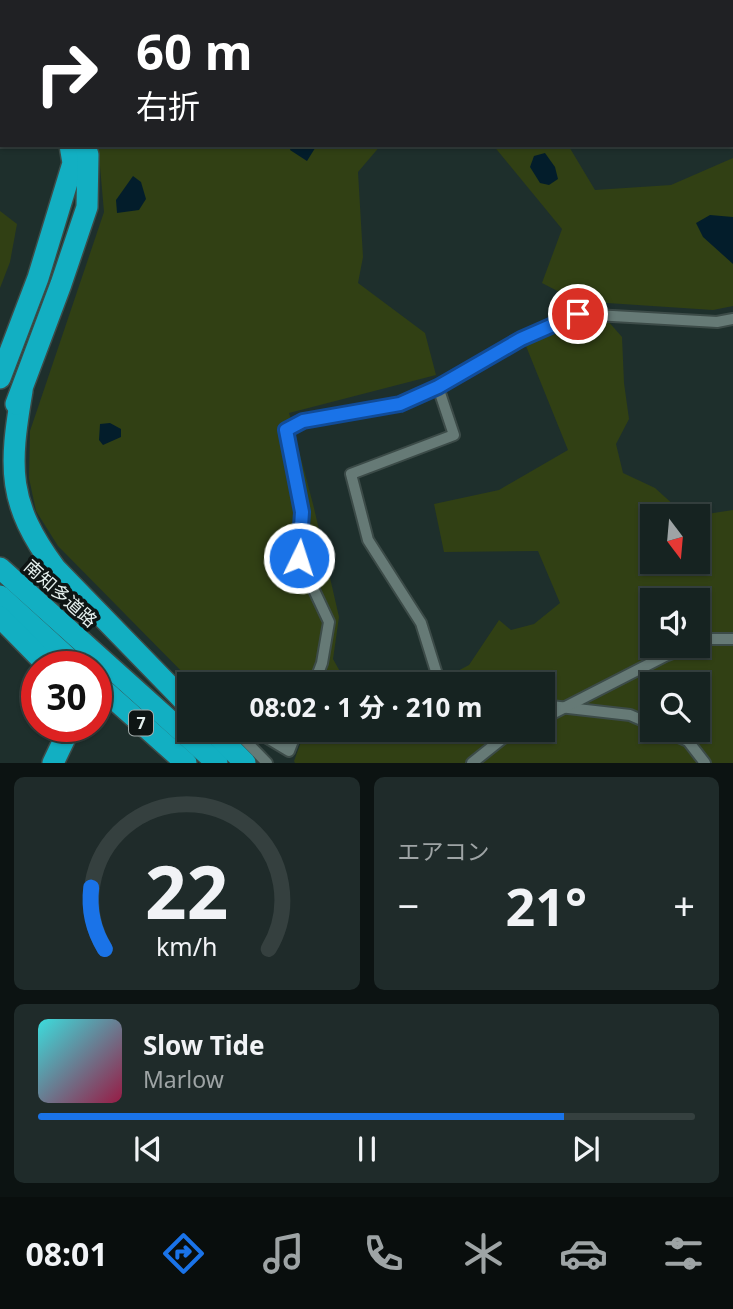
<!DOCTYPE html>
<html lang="ja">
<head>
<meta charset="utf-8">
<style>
	body { margin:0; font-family:"Noto Sans","Noto Sans JP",sans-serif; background:#1f2b2a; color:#f1f3f6; height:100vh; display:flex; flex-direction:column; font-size:26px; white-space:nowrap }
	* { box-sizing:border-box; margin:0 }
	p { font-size:23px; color:#9ea4a5 }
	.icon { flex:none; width:38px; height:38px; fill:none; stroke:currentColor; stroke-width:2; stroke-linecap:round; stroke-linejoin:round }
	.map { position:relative; height:763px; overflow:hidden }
	.sheet { display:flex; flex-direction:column; gap:14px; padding:14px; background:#0c1312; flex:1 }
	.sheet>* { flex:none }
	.banner { position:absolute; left:0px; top:0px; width:733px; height:147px; box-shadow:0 2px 5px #0004,0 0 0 2px #35403f; background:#202124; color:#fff; overflow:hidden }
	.needle { width:46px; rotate:164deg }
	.controls { position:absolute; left:640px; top:504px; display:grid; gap:14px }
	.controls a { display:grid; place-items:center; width:70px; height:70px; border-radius:0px; background:#162321; box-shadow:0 2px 5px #0004,0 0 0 2px #35403f; font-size:35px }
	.speed { position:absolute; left:21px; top:651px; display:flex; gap:14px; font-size:35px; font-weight:700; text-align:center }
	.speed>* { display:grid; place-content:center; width:91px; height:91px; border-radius:50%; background:#162321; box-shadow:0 2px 5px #0004,0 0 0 2px #35403f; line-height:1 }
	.speed .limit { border:10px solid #d22; background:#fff; color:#111 }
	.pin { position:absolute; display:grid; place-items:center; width:60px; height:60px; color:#fff; margin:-30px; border:4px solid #fff; border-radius:50%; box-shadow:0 2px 7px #0007 }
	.me { position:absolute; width:77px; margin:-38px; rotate:4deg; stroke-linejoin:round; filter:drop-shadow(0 0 5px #0008) }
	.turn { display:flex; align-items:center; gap:24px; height:147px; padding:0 21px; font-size:32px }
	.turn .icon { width:91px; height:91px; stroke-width:2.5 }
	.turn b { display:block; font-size:49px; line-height:60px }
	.big { font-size:52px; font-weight:700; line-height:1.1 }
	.sheet .widget { flex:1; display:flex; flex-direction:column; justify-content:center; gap:10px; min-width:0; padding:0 24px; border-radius:10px; background:#1f2b2a }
	.sheet .dial { align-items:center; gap:0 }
	.dial svg { height:182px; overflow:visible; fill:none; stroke:#35403f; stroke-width:7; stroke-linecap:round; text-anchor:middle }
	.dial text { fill:#f1f3f6; stroke:none }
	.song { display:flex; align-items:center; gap:21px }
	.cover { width:84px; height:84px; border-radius:10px; background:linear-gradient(135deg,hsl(180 70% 55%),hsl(340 70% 35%)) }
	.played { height:7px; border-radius:4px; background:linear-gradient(90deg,#1a73e8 80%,#35403f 80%) }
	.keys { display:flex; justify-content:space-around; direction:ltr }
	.heat { display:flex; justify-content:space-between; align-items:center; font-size:38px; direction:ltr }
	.sheet .tiles { flex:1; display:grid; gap:14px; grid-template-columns:1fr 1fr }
	.widget:last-child { grid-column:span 2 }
	.trip { position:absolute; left:177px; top:672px; width:378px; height:70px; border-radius:0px; background:#162321; box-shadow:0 2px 5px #0004,0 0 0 2px #35403f; font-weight:700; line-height:70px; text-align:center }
	.menu { display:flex; height:112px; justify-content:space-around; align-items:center; background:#090e0d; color:#9ea4a5 }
	.menu .icon { width:49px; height:49px }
	.menu .current { color:#1a73e8 }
	.menu b { font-size:32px; color:#f1f3f6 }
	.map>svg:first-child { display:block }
</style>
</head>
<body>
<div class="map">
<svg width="733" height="763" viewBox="0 0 733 763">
	<rect width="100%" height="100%" fill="#1e2f2c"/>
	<!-- green -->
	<g fill="#314014" fill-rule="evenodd">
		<rect x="39" y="0" width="608" height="2"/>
		<polygon points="96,145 381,145 358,172 363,257 358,283 425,333 436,375 289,413 314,508 339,617 333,659 347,684 194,684 58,546 36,511 29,478 30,431 104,212 99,155"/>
		<polygon points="493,145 568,145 595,190 671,185 733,158 733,306 713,310 577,301 542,283 562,229"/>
		<polygon points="0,211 17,224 10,262 0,288"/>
		<path d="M607,320L622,337L624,383L629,419L616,444L623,473L655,488L686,516H653V562H698V516H694L733,510V763H295L294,761L305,731L303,730H542V684H433L469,665L499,620L511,630L534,624L560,603L538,551L444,552L434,504L499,490L568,450L526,346L576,323ZM653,600H698V646H653ZM653,684H698V730H653Z"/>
	</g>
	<!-- water -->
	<g fill="#031d2b">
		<polygon points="292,145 317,145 307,161 290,150"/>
		<polygon points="545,153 555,167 558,179 549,185 540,183 530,167 534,156"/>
		<polygon points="133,176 141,182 146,199 139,210 117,213 116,200"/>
		<polygon points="710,215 733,217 733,264 703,237 696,223"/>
		<polygon points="110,423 121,429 121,437 103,445 99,440 100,424"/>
	</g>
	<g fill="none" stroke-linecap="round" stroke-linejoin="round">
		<defs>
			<g id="minor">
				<polyline points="438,387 454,435 351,474 368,540 421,623 440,684"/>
				<polyline points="698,643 707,639 733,639"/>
				<polyline points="314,684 322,663 329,622 299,558 302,511 286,430 303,421 400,404 438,387 521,339 578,314 717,322 733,319"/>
				<polyline points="542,705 630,715 653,725"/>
				<polyline points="542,719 665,656 691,646"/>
				<polyline points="235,730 267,763"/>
				<polyline points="254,730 289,751 297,730"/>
				<polyline points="663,730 688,741 705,763"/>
				<polyline points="472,763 507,735 518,730"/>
			</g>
			<g id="motorway">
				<polyline points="10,0 11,2"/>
				<polyline points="0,378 38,278 73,163 70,145"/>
				<path d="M22,391C9,468 7,503 55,568L189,706"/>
				<polyline points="16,404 61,284 87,207 88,155 85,145"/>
				<polyline points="0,568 217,763"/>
				<polyline points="0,596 78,667"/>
				<polyline points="0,617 49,667"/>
				<polyline points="96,683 186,763"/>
				<polyline points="212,730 245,763"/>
				<polyline points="53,763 64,740 66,726"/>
			</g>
		</defs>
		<!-- minor casing -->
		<use href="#minor" stroke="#3c4b48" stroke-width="14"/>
		<!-- motorway casing -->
		<use href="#motorway" stroke="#3c4b48" stroke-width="24"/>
		<!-- minor -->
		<use href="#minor" stroke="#667a76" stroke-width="10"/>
		<!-- motorway -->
		<use href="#motorway" stroke="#12afc2" stroke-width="21"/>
	</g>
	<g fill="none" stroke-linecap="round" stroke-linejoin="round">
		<defs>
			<polyline id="route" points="299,558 302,512 286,430 303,421 400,404 438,387 521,339 578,314"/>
		</defs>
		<!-- route casing -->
		<use href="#route" stroke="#114b97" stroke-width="18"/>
		<!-- route -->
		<use href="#route" stroke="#1a73e8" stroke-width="12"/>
	</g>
	<g text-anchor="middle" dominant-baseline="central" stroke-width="7" stroke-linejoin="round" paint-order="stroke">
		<!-- shield labels -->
		<rect fill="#0e1514" stroke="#a4aead" stroke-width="2" x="129" y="710.5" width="24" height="25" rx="5"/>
		<g font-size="16" font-weight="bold" fill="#e5f0ee">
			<text x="141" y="723">7</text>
		</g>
		<!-- street labels -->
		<g font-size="18" fill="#e5f0ee" stroke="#0e1514">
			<text transform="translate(61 593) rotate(42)">南知多道路</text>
		</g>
	</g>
</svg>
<div class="controls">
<a><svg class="needle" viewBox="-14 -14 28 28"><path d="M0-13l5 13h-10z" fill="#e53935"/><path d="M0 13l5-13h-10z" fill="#9ea4a5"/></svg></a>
<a><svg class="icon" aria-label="sound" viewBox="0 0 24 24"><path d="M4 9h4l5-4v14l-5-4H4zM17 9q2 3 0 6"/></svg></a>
<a><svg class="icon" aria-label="search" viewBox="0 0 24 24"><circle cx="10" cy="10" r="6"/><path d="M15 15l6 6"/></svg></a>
</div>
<div class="speed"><div class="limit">30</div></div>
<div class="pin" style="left:578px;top:314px;background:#d93025"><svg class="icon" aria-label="arrive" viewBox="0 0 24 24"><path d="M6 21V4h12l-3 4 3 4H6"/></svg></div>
<svg class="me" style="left:299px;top:558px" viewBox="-20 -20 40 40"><circle r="17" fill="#1a73e8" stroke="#fff" stroke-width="3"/><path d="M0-11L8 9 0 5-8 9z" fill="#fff"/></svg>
<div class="trip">08:02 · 1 分 · 210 m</div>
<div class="banner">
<div class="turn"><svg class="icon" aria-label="right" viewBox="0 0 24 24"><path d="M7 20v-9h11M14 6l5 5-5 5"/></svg><div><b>60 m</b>右折</div></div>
</div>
</div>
<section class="sheet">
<div class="tiles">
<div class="widget dial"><svg viewBox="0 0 100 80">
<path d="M14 69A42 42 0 1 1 86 69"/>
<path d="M14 69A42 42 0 0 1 8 42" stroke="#1a73e8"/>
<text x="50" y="56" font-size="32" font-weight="700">22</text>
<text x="50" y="72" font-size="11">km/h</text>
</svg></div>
<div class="widget"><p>エアコン</p>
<div class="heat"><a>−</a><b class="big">21°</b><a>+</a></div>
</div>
<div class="widget">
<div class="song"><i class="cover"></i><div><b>Slow Tide</b><p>Marlow</p></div></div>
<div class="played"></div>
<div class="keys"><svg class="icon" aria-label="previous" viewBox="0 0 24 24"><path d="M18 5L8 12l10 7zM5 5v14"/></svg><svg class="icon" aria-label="pause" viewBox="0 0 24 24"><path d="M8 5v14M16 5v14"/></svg><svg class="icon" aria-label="next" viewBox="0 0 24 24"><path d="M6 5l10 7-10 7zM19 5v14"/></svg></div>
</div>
</div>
</section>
<nav class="menu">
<b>08:01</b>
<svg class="icon current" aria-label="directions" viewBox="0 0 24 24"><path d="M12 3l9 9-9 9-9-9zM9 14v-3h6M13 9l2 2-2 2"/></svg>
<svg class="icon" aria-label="music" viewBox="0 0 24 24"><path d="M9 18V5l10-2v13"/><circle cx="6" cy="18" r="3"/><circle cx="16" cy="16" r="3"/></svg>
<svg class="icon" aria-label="phone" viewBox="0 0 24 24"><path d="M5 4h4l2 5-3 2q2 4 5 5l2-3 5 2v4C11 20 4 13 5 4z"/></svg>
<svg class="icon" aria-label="climate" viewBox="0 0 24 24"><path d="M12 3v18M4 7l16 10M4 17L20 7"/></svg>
<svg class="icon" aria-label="car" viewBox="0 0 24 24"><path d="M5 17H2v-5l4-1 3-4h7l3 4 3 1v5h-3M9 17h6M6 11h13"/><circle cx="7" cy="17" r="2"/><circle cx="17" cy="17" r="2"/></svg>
<svg class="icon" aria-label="filters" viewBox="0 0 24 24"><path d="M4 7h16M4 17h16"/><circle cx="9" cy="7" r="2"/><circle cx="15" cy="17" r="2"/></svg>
</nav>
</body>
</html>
